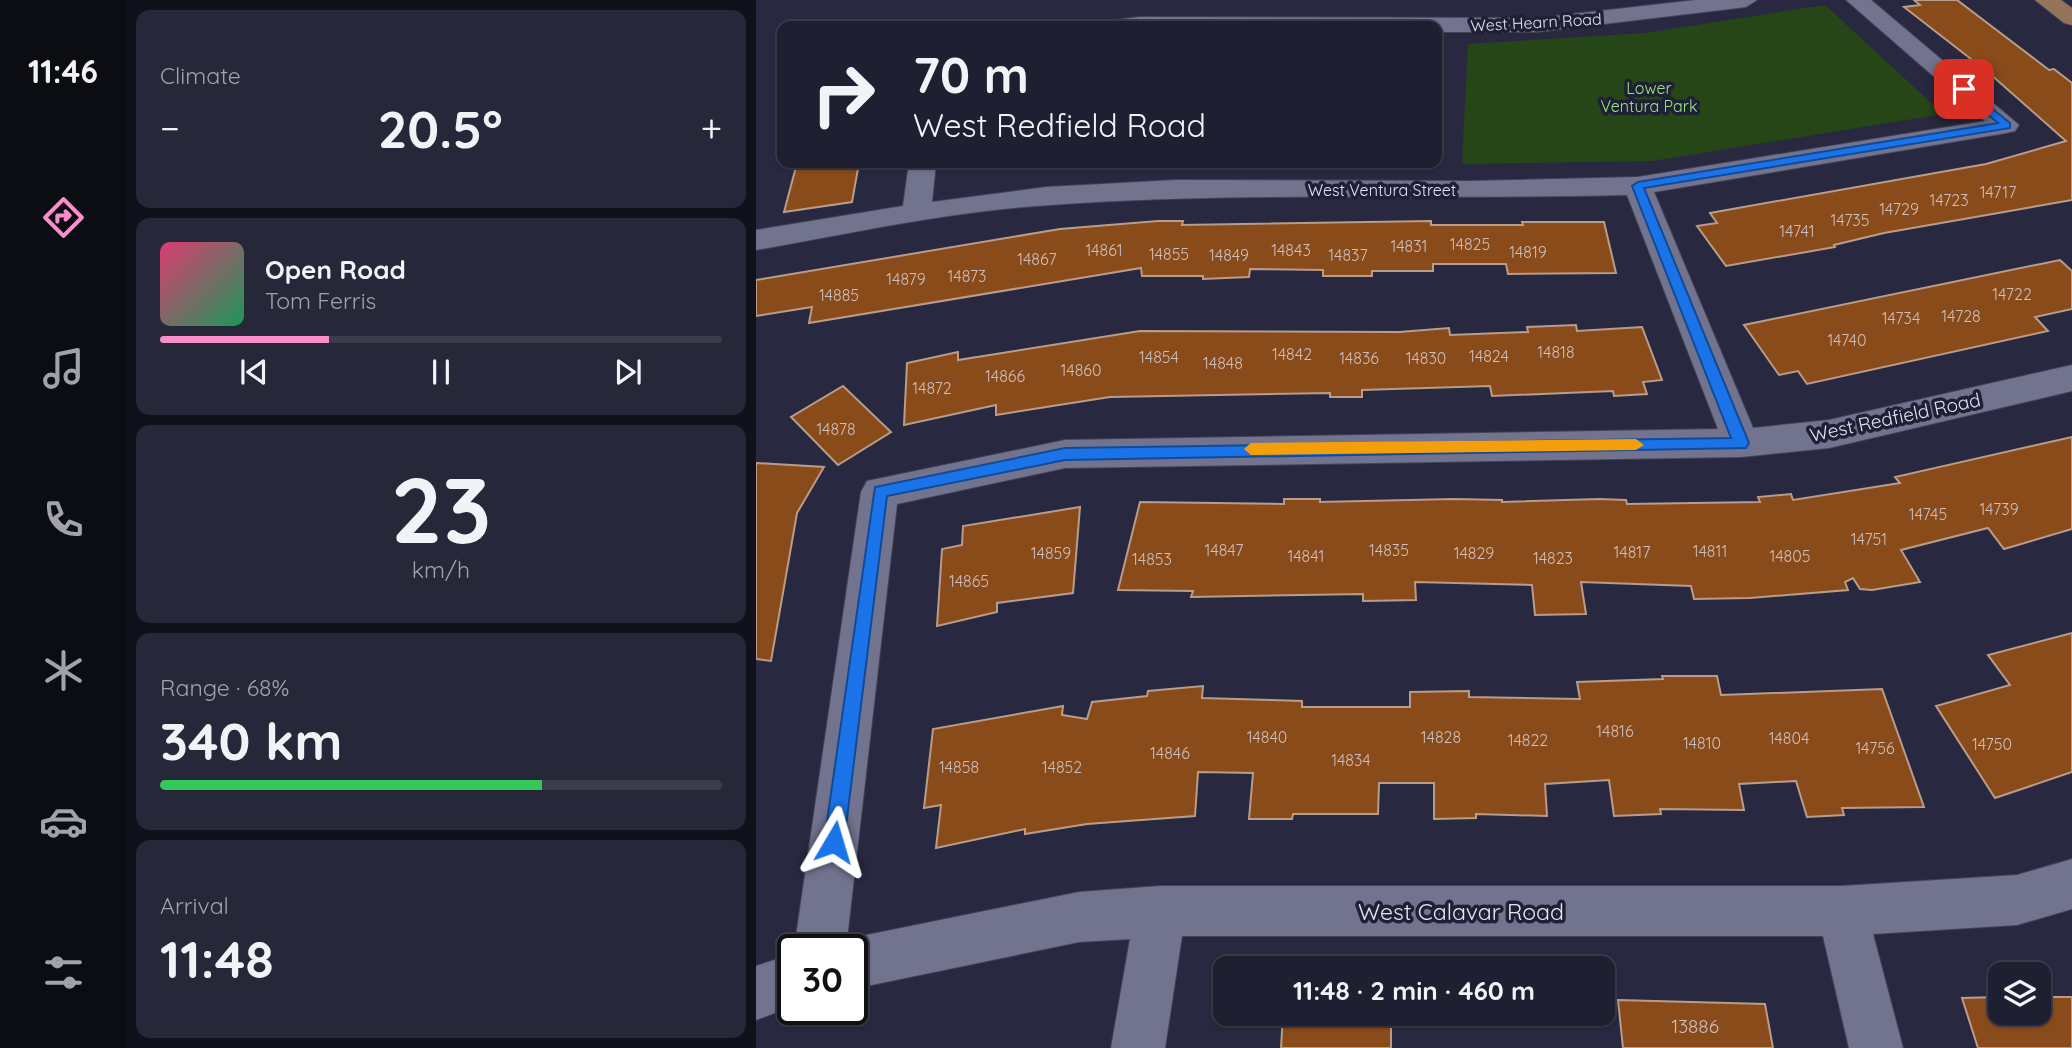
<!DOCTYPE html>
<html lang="en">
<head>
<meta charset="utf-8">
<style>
	body { margin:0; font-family:Quicksand,sans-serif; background:#262738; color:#f1f3f6; height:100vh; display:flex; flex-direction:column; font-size:26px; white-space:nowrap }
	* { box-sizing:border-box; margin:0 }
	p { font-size:23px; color:#a1a2ab }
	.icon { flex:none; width:38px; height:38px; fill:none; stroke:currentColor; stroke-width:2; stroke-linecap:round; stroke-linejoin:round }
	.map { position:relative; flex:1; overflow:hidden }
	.side { display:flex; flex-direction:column; gap:10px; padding:10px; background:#10111a; width:630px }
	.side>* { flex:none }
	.banner { position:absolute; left:21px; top:21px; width:665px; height:147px; border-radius:14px; box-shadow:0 2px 5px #0004,0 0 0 2px #3c3d4c; background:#1e1f30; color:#f1f3f6; overflow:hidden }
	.tools { position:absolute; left:1232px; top:962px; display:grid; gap:14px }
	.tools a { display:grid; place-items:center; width:63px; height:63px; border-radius:14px; background:#1e1f30; box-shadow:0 2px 5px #0004,0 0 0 2px #3c3d4c; font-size:35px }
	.speed { position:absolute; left:21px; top:934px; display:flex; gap:14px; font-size:35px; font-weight:700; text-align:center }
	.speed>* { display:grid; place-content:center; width:91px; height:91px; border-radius:50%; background:#1e1f30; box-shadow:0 2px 5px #0004,0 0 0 2px #3c3d4c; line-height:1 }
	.speed .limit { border:4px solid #111; border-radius:10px; background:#fff; color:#111 }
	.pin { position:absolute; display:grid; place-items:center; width:60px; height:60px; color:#fff; margin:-30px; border-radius:14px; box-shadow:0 4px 10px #0006 }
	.me { position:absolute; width:77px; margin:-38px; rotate:7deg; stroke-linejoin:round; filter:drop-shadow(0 0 5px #0008) }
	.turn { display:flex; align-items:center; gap:24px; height:147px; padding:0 21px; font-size:32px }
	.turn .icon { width:91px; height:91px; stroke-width:2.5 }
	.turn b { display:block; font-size:49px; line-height:60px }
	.big { font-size:52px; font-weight:800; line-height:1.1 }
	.side .tile { flex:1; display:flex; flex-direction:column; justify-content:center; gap:10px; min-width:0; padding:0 24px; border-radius:14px; background:#262738 }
	.side .dial { align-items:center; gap:0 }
	.dial b { font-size:91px; line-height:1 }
	.song { display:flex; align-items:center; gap:21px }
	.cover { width:84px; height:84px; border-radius:10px; background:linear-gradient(135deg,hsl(340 70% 55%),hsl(150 70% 35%)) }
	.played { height:7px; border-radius:4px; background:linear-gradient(90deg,#f98fca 30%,#3c3d4c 30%) }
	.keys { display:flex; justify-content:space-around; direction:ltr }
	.heat { display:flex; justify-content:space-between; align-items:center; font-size:38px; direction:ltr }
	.charge { height:10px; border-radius:5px; background:linear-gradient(90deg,#34c759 68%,#3c3d4c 0) }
	.trip { position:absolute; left:457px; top:956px; width:402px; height:70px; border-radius:14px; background:#1e1f30; box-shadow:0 2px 5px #0004,0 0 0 2px #3c3d4c; font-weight:800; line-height:70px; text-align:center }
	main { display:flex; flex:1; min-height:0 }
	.tabs { display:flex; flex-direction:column; width:126px; justify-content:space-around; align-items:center; background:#0c0c13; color:#a1a2ab }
	.tabs .icon { width:49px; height:49px }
	.tabs .current { color:#f98fca }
	.tabs b { font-size:32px; color:#f1f3f6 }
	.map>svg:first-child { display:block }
</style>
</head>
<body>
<main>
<nav class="tabs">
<b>11:46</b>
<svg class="icon current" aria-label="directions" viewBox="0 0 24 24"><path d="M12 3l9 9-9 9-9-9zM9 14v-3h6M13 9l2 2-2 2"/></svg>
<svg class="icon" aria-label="music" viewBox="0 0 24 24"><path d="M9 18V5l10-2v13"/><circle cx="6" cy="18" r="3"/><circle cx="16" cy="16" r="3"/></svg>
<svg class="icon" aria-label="phone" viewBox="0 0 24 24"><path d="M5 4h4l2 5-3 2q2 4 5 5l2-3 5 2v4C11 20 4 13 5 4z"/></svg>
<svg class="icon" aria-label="climate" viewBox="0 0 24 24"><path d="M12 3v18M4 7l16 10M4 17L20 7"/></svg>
<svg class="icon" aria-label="car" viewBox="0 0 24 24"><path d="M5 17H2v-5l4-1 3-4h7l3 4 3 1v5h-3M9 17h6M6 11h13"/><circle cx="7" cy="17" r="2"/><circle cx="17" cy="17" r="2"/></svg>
<svg class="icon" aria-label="filters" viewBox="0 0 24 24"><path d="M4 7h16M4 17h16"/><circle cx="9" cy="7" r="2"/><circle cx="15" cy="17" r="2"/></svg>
</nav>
<section class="side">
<div class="tile"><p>Climate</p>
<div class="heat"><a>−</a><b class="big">20.5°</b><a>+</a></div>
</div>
<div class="tile">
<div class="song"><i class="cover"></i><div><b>Open Road</b><p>Tom Ferris</p></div></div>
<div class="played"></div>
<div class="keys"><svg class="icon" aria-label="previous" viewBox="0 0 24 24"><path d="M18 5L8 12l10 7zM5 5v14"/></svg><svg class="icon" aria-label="pause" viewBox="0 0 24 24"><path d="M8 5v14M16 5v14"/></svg><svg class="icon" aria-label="next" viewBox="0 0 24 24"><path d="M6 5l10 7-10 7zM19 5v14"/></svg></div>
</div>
<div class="tile dial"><b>23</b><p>km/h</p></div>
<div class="tile"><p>Range · 68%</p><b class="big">340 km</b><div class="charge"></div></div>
<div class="tile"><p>Arrival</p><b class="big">11:48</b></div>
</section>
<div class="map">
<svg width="1316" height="1048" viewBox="0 0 1316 1048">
	<rect width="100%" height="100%" fill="#282940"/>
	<!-- green -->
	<polygon fill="#274618" points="1069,5 1187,114 896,161 706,164 712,44 890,33"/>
	<!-- building -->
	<g fill="#894b1a" stroke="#b99c8a" stroke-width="2">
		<polygon points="1158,0 1201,0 1293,70 1298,69 1316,83 1316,200 1128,233 1078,245 1079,247 970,266 941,226 961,223 954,213 1230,164 1310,141 1233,73 1148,7 1164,5"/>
		<polygon points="41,163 103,163 96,202 28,212"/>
		<polygon points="402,221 427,221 426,225 675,221 675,225 767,225 766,222 848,222 860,273 752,274 750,264 677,264 677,271 616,271 616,276 567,276 567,270 494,269 493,277 447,279 447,276 386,276 385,268 53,323 56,307 0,316 0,280 304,229"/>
		<polygon points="1304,260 1316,271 1316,309 1279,317 1292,331 1051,384 1042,371 1023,375 988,325"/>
		<polygon points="820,325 821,331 886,327 906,380 887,382 891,394 858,396 857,391 736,396 734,386 606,390 606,397 574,397 574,393 354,397 240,415 240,405 148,425 151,363 202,352 202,360 384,331 643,332 693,328 694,335 772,332 771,327"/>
		<polygon points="87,386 135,432 82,465 35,417"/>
		<polygon points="1316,437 1316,529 1248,549 1232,528 1145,550 1164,582 1116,590 1104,589 1097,578 1089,582 1092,590 994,598 938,599 935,586 825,582 830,614 779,615 776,585 659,582 660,600 607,601 607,594 435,597 437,591 362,590 384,502 528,504 528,499 564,499 564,502 698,499 746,500 746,502 843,499 870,500 871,504 1004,502 1002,497 1035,494 1037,500 1144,483 1139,477"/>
		<polygon points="0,463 68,467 41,513 15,661 0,659"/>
		<polygon points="324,507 317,593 241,603 241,612 181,626 186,549 206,545 207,526"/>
		<polygon points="1316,633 1316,772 1239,798 1180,706 1254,685 1232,655"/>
		<polygon points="906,676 961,676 965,695 1126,689 1168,807 1086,808 1088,815 1051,817 1040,781 983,784 988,810 904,809 905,814 858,816 853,780 789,784 791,816 720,814 720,818 678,819 678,783 623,783 622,814 537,814 536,819 493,819 497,773 442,772 439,816 331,824 269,834 269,829 180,848 185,805 168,808 177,729 307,706 306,715 331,719 336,702 391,696 392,691 447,686 446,698 546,701 546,707 654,707 654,692 713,691 713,697 824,699 821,682 907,679"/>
		<polygon points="1244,997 1244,1013 1283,1013 1283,997 1316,997 1316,1048 1222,1048 1206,998"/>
		<polygon points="862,1000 1009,1004 1017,1048 867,1048"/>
		<polygon points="527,1013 635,1013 635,1048 525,1048"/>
	</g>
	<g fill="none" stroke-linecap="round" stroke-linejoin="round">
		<defs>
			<g id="minor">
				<polygon points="940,0 1001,0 990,7 781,32 681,32 681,26 348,26 352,21 383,17 781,18"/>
				<path d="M1090,0H1115L1263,125L1259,131L1250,133L898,192L997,428L1073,420L1316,365V391L1073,448L985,457L309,468L141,504L91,939L323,892L404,886H1086L1261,875L1316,859V909L1261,925L1117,934L1147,1048H1093L1067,936H426L409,1048H355L374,939L323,942L96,989V950H38L105,492L111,481L309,440L962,429L871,195C679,200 486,191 294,205C195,211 97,233 0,250V230L147,206L153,163H180L176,202L290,187L420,180L716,181L882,177L1229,121Z"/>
				<polygon points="37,954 37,1006 0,1020 0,966"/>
			</g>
			<polygon id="major" points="1279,0 1305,0 1316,8 1316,25 1308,23"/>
		</defs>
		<!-- minor casing -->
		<use href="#minor" stroke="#434457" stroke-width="2"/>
		<!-- major casing -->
		<use href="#major" stroke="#434457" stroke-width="2"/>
		<!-- minor -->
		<use href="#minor" fill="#72738f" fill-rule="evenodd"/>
		<!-- major -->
		<use href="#major" fill="#94755b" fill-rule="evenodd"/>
	</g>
	<!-- route -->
	<polygon fill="#1a73e8" stroke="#114b97" stroke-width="2" points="1208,86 1254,123 1254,128 888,188 993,443 990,448 309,460 131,496 88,842 85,849 78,852 71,849 68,842 119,487 309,448 975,438 876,186 882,182 1242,123 1204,92 1202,89"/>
	<!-- slow -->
	<polygon fill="#f59e0b" points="880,439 888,445 880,450 495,455 488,449 495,443"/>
	<g text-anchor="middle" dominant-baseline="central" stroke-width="7" stroke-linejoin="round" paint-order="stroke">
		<!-- far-street labels -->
		<g font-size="16" fill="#e3e4f3" stroke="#1f1f35">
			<text transform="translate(780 22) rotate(-3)">West Hearn Road</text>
			<text x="626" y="190">West Ventura Street</text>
		</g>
		<!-- far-park labels -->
		<g font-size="16" fill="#9ce77c" stroke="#1f1f35">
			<text x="893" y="88">Lower<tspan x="893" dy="18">Ventura Park</tspan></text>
		</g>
		<!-- number labels -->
		<g font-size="16" fill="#ccbebd">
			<text x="1242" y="192">14717</text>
			<text x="1193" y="200">14723</text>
			<text x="1143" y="209">14729</text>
			<text x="1094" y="220">14735</text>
			<text x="1041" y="231">14741</text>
			<text x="714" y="244">14825</text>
			<text x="653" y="246">14831</text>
			<text x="348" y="250">14861</text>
			<text x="535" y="250">14843</text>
			<text x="772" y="252">14819</text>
			<text x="413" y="254">14855</text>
			<text x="473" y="255">14849</text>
			<text x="592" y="255">14837</text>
			<text x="281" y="259">14867</text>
			<text x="211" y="276">14873</text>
			<text x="150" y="279">14879</text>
			<text x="1256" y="294">14722</text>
			<text x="83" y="295">14885</text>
			<text x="1205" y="316">14728</text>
			<text x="1145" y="318">14734</text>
			<text x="1091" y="340">14740</text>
			<text x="800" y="352">14818</text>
			<text x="536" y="354">14842</text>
			<text x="733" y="356">14824</text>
			<text x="403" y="357">14854</text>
			<text x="603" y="358">14836</text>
			<text x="670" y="358">14830</text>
			<text x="467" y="363">14848</text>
			<text x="325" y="370">14860</text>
			<text x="249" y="376">14866</text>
			<text x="176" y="388">14872</text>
			<text x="80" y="429">14878</text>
			<text x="1243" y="509">14739</text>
			<text x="1172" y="514">14745</text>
			<text x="1113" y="539">14751</text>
			<text x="468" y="550">14847</text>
			<text x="633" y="550">14835</text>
			<text x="954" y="551">14811</text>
			<text x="876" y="552">14817</text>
			<text x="295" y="553">14859</text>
			<text x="718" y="553">14829</text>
			<text x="550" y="556">14841</text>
			<text x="1034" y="556">14805</text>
			<text x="797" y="558">14823</text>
			<text x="396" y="559">14853</text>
			<text x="213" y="581">14865</text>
			<text x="859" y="731">14816</text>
			<text x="511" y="737">14840</text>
			<text x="685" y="737">14828</text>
			<text x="1033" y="738">14804</text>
			<text x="772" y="740">14822</text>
			<text x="946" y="743">14810</text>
			<text x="1236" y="744">14750</text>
			<text x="1119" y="748">14756</text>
			<text x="414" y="753">14846</text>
			<text x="595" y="760">14834</text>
			<text x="203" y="767">14858</text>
			<text x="306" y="767">14852</text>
		</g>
		<!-- street labels -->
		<g font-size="19" fill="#e3e4f3" stroke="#1f1f35">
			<text transform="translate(1139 417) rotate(-12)">West Redfield Road</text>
		</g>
		<!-- near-number labels -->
		<g font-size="19" fill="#ccbebd">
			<text x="939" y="1026">13886</text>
		</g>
		<!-- near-street labels -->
		<g font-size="23" fill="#e3e4f3" stroke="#1f1f35">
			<text x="705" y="911">West Calavar Road</text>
		</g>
	</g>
</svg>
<div class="tools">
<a><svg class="icon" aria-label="layers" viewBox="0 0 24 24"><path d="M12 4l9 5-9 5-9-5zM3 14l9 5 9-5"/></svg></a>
</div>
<div class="speed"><div class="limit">30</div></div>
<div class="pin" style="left:1208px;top:89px;background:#d93025"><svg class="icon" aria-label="arrive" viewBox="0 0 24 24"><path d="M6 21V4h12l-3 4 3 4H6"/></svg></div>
<svg class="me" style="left:78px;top:842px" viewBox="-20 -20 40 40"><path d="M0-17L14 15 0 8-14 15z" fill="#1a73e8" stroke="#fff" stroke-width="4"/></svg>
<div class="trip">11:48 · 2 min · 460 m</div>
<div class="banner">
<div class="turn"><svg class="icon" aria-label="right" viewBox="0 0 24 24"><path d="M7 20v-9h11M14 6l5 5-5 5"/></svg><div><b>70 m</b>West Redfield Road</div></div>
</div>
</div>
</main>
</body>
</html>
